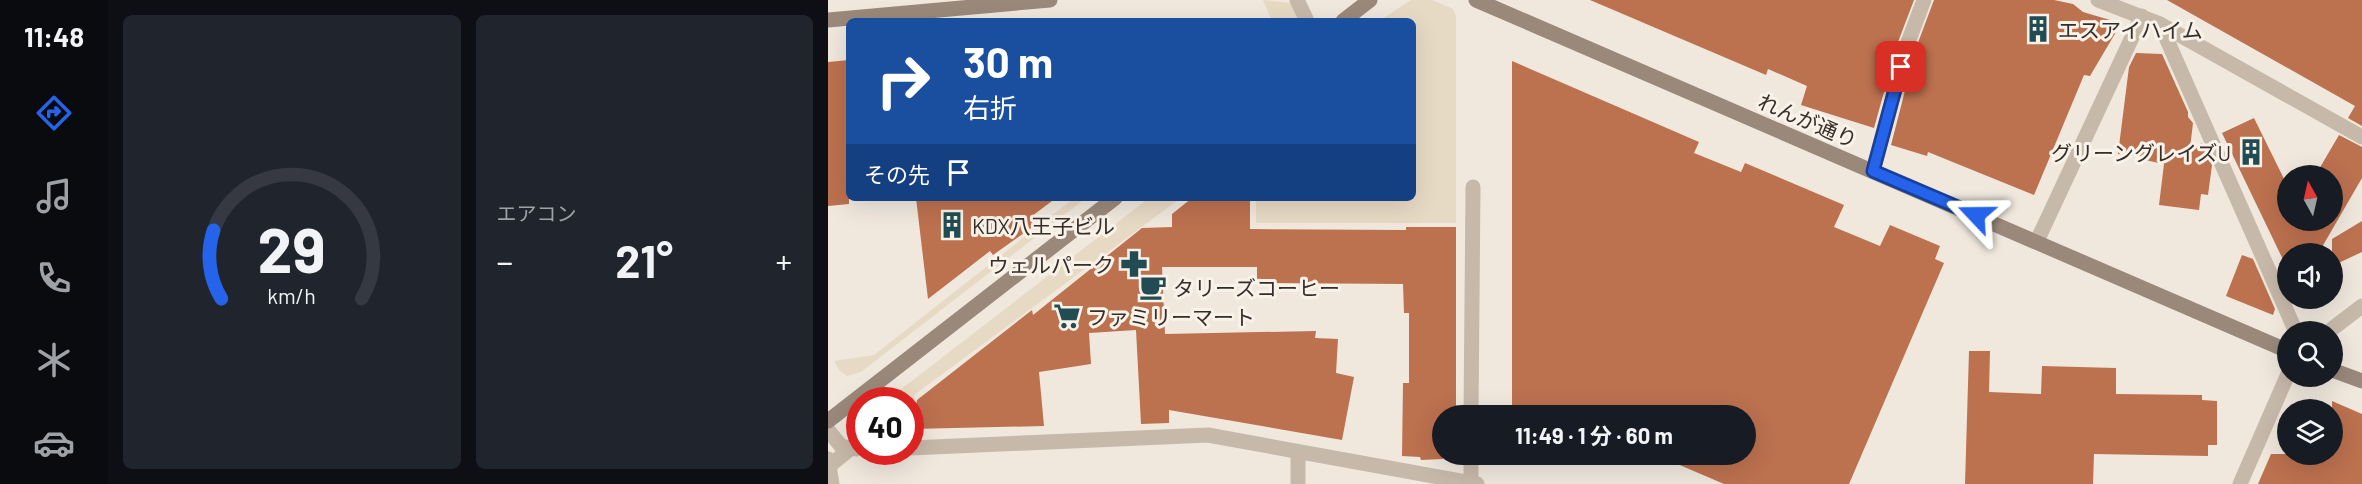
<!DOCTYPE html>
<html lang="ja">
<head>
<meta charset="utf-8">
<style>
	body { margin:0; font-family:Barlow,"Noto Sans JP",sans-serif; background:#20242c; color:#f1f3f6; height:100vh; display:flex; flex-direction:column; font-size:22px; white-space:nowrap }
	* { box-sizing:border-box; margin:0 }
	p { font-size:20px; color:#9ea1a6 }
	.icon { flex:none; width:33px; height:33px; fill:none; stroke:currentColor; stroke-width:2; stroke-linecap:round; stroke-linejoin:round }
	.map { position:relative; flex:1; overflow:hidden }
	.details { display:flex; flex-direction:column; gap:15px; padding:15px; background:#0d0f14; width:720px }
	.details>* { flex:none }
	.top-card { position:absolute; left:18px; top:18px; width:570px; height:183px; border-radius:9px; box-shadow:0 6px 24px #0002; background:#1a4fa0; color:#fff; overflow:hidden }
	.needle { width:39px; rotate:352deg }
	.controls { position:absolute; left:1449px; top:165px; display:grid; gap:12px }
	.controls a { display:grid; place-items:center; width:66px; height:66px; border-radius:50%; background:#171b24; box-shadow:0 6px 24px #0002; font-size:30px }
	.speed { position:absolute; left:18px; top:387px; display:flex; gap:12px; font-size:30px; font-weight:700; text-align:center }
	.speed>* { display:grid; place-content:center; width:78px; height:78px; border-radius:50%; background:#171b24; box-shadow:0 6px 24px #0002; line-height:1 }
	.speed .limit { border:9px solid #d22; background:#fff; color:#111 }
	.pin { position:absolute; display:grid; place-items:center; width:51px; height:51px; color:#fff; margin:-26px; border-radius:12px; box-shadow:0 3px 9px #0006 }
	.me { position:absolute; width:66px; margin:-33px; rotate:293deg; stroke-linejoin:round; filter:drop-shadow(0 0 4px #0008) }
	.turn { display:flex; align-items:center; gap:21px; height:126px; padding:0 18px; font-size:27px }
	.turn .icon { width:78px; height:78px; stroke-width:2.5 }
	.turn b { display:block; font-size:42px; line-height:51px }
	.then { display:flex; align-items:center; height:57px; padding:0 18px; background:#0003; gap:12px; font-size:22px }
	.big { font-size:45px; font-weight:700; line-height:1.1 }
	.details .tile { flex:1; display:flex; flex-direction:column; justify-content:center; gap:9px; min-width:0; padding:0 21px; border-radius:9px; background:#20242c }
	.details .dial { align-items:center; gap:0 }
	.dial svg { height:156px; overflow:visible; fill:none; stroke:#363941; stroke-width:7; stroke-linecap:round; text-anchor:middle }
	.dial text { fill:#f1f3f6; stroke:none }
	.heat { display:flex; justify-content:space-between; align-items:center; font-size:33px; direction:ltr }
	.details .tiles { flex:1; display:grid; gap:15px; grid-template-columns:repeat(2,1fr) }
	.trip { position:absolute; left:604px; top:405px; width:324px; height:60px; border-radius:30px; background:#171b24; box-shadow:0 6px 24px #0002; font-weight:700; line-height:60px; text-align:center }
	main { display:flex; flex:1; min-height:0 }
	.tab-bar { display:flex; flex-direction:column; width:108px; justify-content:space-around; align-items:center; background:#090b0e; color:#9ea1a6 }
	.tab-bar .icon { width:42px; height:42px }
	.tab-bar .active { color:#2563eb }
	.tab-bar b { font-size:27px; color:#f1f3f6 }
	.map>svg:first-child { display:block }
</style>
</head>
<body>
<main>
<nav class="tab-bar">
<b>11:48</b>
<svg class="icon active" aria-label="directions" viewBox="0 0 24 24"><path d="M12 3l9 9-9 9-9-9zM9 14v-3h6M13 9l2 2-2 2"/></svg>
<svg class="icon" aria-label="music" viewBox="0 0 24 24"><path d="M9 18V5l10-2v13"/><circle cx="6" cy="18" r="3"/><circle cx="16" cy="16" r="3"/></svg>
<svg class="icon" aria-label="phone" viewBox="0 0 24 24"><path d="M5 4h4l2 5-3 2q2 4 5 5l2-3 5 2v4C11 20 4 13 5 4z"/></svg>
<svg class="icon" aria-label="climate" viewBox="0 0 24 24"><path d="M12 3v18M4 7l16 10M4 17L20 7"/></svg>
<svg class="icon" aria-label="car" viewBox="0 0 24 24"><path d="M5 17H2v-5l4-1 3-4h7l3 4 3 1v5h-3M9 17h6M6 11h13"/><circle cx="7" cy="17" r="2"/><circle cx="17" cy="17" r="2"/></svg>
</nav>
<section class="details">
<div class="tiles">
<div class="tile dial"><svg viewBox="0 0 100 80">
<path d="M14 69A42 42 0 1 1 86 69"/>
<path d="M14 69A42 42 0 0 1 10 34" stroke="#2563eb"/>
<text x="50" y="56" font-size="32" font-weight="700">29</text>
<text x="50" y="72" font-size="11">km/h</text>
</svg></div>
<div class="tile"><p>エアコン</p>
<div class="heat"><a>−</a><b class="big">21°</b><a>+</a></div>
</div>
</div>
</section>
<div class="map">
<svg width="1534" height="484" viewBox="0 0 1534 484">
	<rect width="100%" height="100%" fill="#f0e8dd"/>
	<!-- plaza -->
	<g fill="#e7dac5">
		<polygon points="435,0 463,3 470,21 444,21"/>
		<polygon points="583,0 604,0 625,9 628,16 628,223 428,223 428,198 585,198 585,21 551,21"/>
		<polygon points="246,198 258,198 33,372 19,376 12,371 6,361 46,355"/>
		<polygon points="321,198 353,198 86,395 83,414 82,400 59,400"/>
	</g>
	<!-- building -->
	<g fill="#bc714f">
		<polygon points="762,0 1086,0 1070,42 1046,128 973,105 979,86 940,69 938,75"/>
		<polygon points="1106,0 1226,0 1245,4 1255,12 1282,20 1288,32 1262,76 1256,75 1206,195 1100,152 1099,156 1063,145 1088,48"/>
		<polygon points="1339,0 1534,0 1534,126 1520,118 1527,106"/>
		<polygon points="1308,53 1334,54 1360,112 1360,117 1365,123 1362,148 1374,143 1384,165 1380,195 1373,194 1371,210 1331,205 1336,164 1312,159 1312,156 1290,154 1301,67"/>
		<polygon points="21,60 21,204 0,206 0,62"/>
		<polygon points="684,61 871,142 866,153 913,172 917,163 1016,205 1006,227 1052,246 1062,225 1112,246 1107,259 1116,263 1021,484 896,484 826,454 918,454 918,416 694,416 684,412"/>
		<polygon points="1426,118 1460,187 1460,220 1504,220 1504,176 1487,176 1511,135 1534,147 1534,178 1490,254 1460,254 1460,270 1394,133"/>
		<polygon points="88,198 228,198 204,216 210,223 165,255 162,251 100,299"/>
		<polygon points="364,198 422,198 422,229 578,230 578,227 628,227 628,415 615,415 615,459 593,460 592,457 574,456 575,383 581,383 581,313 576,313 575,284 429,283 429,267 334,267 337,334 488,331 487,338 510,339 508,373 526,377 514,440 341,410 341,423 313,424 308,330 261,333 263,364 211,372 216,426 83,429 89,400 204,310 205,315 314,228 344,227 344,214"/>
		<polygon points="1534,221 1534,252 1504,266 1504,239"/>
		<polygon points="1414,255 1425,259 1447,309 1445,315 1398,296"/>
		<polygon points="1450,267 1460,270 1457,283"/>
		<polygon points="1141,351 1162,351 1161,392 1213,394 1214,366 1288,368 1288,394 1374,395 1374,400 1389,401 1389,445 1380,445 1380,456 1266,454 1265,484 1137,484"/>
		<polygon points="1504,401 1534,414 1534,484 1430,484 1443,454 1504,454"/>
	</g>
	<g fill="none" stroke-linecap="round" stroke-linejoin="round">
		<!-- lane -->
		<polyline stroke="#c7b9aa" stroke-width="15" points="1332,24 1468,332"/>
		<!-- street -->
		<g stroke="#c7b9aa" stroke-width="15">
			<polyline points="469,0 479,21"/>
			<polyline points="1270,0 1332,24 1534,137"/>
			<polyline points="1045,171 1079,45 1096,0"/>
			<polyline points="1209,241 1314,16"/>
			<polyline points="1500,332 1534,306"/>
			<polyline points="643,416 645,187"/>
			<polyline points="0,430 13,446 28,449"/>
			<polyline points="82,448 380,435 649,484"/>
			<polyline points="470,453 470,484"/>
			<polyline points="0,459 4,484"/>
			<polyline points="0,467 32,441"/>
			<polyline points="643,484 643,454"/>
			<polyline points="1412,484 1460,374"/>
		</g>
		<!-- secondary -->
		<g stroke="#9a897b" stroke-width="15">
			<polyline points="648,0 1460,351"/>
			<polyline points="0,20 222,0"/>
			<polyline points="515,21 542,0"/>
			<polyline points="1504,370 1534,381"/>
			<polyline points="0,421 287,198"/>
		</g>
	</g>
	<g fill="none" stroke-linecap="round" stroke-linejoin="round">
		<defs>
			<polyline id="route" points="1073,67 1045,171 1148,215"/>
		</defs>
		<!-- route casing -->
		<use href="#route" stroke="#184099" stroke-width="15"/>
		<!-- route -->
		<use href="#route" stroke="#2563eb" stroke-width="10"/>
	</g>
	<!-- icons -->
	<defs>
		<symbol id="building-bare" viewBox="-9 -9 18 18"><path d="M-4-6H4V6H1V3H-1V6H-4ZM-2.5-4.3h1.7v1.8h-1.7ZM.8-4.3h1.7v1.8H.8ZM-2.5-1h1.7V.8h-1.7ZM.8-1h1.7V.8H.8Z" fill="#224c53" stroke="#f8f2e9" stroke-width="2.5" paint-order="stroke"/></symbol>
		<symbol id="pharmacy-bare" viewBox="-9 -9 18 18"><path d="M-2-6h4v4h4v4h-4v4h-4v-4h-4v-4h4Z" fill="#224c53" stroke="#f8f2e9" stroke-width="2.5" paint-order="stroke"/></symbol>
		<symbol id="cafe-bare" viewBox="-9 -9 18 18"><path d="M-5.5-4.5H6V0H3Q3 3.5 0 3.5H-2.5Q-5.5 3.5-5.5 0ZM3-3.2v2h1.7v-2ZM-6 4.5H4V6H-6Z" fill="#224c53" stroke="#f8f2e9" stroke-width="2.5" paint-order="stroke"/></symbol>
		<symbol id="supermarket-bare" viewBox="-9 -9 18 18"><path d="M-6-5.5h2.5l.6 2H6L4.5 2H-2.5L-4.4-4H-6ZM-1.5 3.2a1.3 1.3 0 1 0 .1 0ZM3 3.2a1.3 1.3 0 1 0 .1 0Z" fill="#224c53" stroke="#f8f2e9" stroke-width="2.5" paint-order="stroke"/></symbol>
	</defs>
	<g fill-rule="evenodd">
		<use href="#building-bare" x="1191" y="10" width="38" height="38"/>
		<use href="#building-bare" x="1404" y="133" width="38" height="38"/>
		<use href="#building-bare" x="105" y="206" width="38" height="38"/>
		<use href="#pharmacy-bare" x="287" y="245" width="38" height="38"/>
		<use href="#cafe-bare" x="306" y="268" width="38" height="38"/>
		<use href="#supermarket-bare" x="220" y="297" width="38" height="38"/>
	</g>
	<g text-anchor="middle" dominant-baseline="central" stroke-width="6" stroke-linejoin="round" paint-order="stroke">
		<!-- poi labels -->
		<g font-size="21" fill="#352d29" stroke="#f8f2e9" text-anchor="start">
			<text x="1230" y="29">エスアイハイム</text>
			<text x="1403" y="152" text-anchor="end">グリーングレイズU</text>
			<text x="144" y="225">KDX八王子ビル</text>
			<text x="286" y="264" text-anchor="end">ウェルパーク</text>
			<text x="345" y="287">タリーズコーヒー</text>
			<text x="259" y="316">ファミリーマート</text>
		</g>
		<!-- street labels -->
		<g font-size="21" fill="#352d29" stroke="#f8f2e9">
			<text transform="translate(980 120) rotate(23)">れんが通り</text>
		</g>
	</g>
</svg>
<div class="controls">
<a><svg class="needle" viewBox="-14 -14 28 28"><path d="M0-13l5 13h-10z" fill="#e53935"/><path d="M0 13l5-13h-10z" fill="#9ea1a6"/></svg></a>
<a><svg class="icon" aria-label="sound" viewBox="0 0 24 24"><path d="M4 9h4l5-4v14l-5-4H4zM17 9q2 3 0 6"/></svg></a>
<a><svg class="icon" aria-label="search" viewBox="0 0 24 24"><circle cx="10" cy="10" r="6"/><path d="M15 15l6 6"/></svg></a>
<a><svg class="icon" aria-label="layers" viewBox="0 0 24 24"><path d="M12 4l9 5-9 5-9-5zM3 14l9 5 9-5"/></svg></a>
</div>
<div class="speed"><div class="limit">40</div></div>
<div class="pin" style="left:1073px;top:67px;background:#d93025"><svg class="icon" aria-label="arrive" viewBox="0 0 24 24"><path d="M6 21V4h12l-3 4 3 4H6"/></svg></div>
<svg class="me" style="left:1148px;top:215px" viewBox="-20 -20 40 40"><path d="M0-17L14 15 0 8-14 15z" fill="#2563eb" stroke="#fff" stroke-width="4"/></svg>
<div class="trip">11:49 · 1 分 · 60 m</div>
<div class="top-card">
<div class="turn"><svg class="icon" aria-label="right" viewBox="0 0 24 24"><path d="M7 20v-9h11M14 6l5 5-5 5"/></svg><div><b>30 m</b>右折</div></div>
<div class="then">その先<svg class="icon" aria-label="arrive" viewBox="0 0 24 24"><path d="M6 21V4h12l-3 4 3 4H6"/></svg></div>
</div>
</div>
</main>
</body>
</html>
